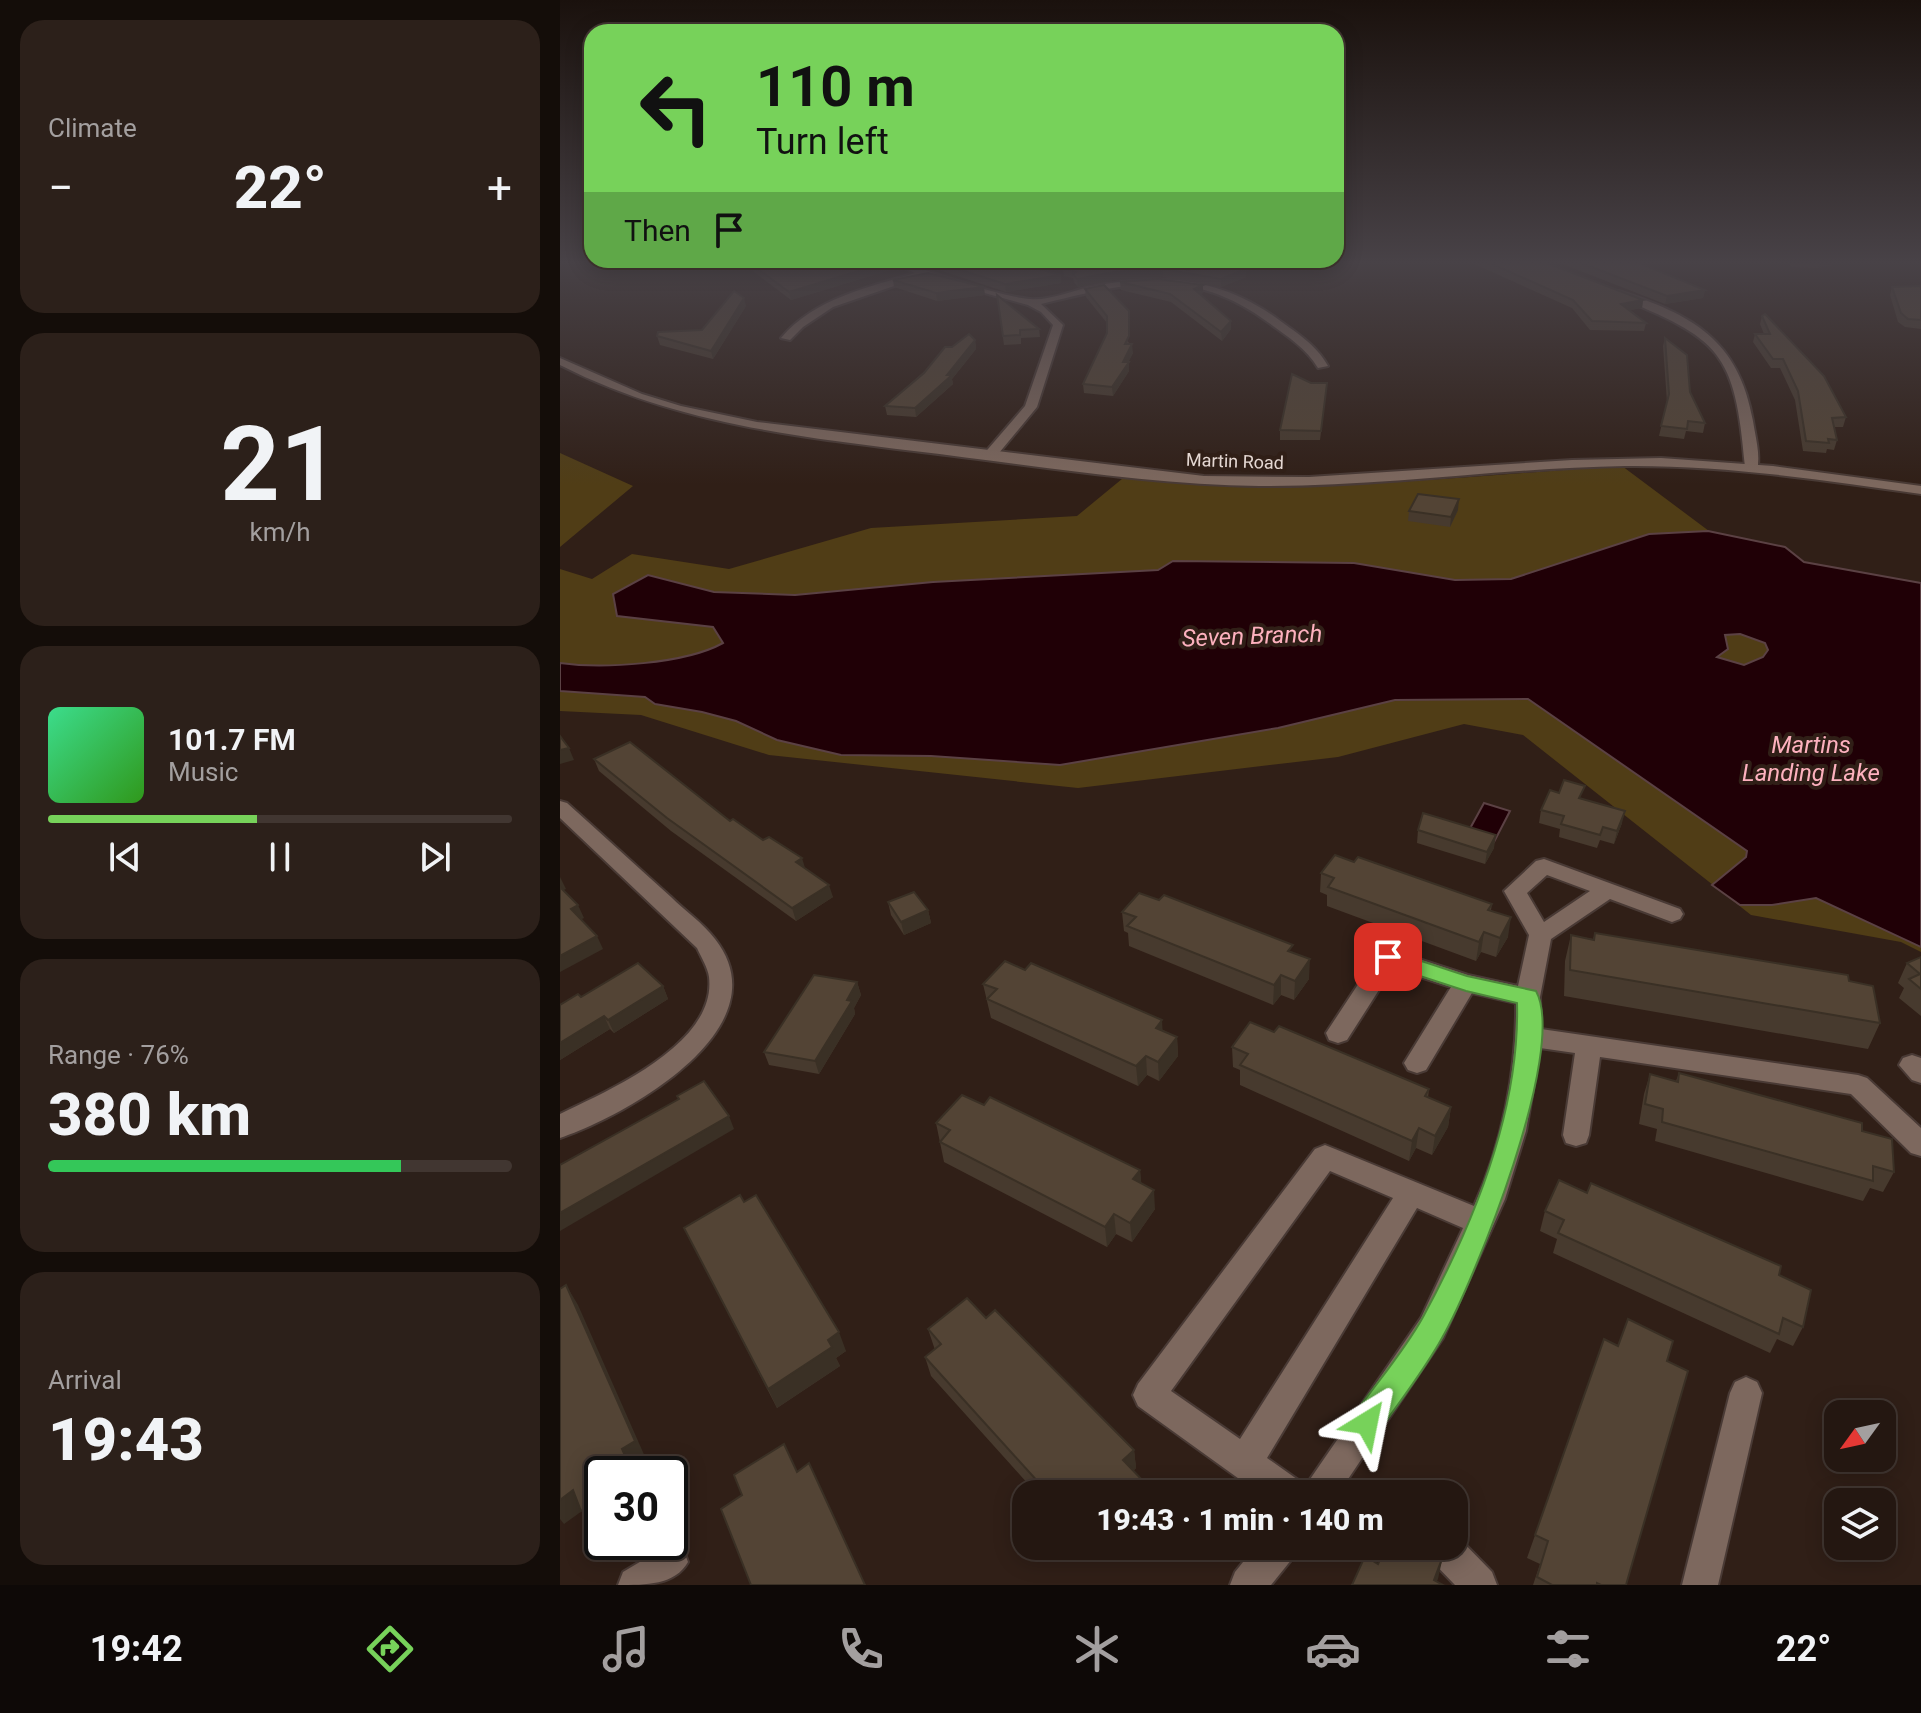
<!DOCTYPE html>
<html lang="en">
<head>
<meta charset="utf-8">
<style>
	body { margin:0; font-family:Roboto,sans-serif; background:#2c201a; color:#f1f3f6; height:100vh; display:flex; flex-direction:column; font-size:30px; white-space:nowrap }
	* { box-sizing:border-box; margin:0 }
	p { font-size:26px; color:#a39f9f }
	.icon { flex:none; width:44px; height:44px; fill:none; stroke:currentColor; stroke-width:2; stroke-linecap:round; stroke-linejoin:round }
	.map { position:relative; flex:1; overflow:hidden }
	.side { display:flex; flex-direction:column; gap:20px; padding:20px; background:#140d09; width:560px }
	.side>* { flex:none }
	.top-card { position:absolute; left:24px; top:24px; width:760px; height:244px; border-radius:24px; box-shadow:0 4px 20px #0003,0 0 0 2px #413631; background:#77d25a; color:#111; overflow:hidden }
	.needle { width:52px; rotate:237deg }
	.fabs { position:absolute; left:1264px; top:1400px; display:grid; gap:16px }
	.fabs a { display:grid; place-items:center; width:72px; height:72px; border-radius:16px; background:#241711; box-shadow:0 4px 20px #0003,0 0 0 2px #413631; font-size:40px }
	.speed { position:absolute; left:24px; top:1456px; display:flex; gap:16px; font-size:40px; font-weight:700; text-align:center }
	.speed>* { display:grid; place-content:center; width:104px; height:104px; border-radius:50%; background:#241711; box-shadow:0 4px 20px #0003,0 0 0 2px #413631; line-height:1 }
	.speed .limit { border:4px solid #111; border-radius:12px; background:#fff; color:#111 }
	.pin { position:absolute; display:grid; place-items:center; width:68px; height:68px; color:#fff; margin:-34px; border-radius:16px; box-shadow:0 4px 12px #0006 }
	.me { position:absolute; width:88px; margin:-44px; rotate:35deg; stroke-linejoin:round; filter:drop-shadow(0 0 6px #0008) }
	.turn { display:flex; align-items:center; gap:28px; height:168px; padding:0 40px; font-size:36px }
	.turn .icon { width:104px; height:104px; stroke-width:2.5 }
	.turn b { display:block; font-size:56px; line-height:68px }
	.then { display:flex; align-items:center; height:76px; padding:0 40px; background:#0003; gap:16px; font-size:30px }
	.big { font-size:60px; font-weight:800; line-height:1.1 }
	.side .tile { flex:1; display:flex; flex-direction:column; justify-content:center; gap:12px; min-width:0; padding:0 28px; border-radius:24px; background:#2c201a }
	.side .dial { align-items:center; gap:0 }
	.dial b { font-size:104px; line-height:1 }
	.song { display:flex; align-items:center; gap:24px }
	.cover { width:96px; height:96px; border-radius:12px; background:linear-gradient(135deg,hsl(150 70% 55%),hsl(110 70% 35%)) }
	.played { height:8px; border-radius:4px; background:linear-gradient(90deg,#77d25a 45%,#413631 45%) }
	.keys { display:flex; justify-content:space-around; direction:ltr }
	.heat { display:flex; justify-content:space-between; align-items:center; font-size:44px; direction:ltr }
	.charge { height:12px; border-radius:6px; background:linear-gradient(90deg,#34c759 76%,#413631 0) }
	.trip { position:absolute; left:452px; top:1480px; width:456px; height:80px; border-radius:24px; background:#241711; box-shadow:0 4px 20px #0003,0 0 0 2px #413631; font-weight:800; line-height:80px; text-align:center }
	.menu { display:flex; height:128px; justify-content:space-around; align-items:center; background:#0e0907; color:#a39f9f }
	.menu .icon { width:56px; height:56px }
	.menu .current { color:#77d25a }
	.menu b { font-size:36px; color:#f1f3f6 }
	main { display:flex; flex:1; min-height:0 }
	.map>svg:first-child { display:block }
</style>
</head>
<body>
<main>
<section class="side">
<div class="tile"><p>Climate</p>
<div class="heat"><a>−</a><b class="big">22°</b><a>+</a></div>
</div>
<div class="tile dial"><b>21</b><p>km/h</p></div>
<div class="tile">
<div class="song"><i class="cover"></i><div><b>101.7 FM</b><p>Music</p></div></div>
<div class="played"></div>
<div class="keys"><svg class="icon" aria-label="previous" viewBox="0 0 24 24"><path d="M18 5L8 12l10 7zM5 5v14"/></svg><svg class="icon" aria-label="pause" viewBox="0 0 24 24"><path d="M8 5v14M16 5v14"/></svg><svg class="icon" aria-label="next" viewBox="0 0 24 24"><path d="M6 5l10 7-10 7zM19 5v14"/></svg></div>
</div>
<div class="tile"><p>Range · 76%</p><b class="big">380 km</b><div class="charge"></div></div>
<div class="tile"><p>Arrival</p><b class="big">19:43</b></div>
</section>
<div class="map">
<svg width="1361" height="1585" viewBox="0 0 1361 1585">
	<rect width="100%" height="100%" fill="#301f17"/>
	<!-- green -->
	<g fill="#503d16">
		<polygon points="0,453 73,486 0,547"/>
		<path d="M1062,466L1149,531L1225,547L1244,562L1361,583V952L1341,942L1191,915L963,735L904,724L778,757L518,788L209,755L81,715L0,711V569L32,579L72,554L169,569L311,528L517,516L568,474C731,499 898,476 1062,466Z"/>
	</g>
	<!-- water -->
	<g fill="#200006" stroke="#5b4144" stroke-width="2" fill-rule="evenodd">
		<path d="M1148,531L1225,547L1244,562L1361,583V947L1256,898L1212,905H1180L1152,885L1186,857L1187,851L968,699L835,700L718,728L500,765L371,756L281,755L217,740L176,721L142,712L95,704L85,697L0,691V663C43,669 125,664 163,643L153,627L57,616L53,594L88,575L154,592L235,595L373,582L598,570L613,561L794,563L895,580L951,579L1089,534ZM1180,634L1205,643L1208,650L1203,657L1184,665L1157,657L1168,649L1165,635Z"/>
		<polygon points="924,803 950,811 934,842 907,834"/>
	</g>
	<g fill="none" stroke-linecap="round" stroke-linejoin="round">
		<defs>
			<g id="minor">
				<path d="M334,263H347C377,275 439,296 470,299C488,301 512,291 529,287C598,273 657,276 715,317C735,332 756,344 768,366L758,368C746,348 728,337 709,323C630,265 570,283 481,304L503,325L477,407L434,459L429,460L422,456L465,406L493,325L481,312L468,305L363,276L273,307L243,327L230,340L221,338C255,298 307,288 355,273Z"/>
				<path d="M1058,291C1132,314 1179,340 1193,421C1195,435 1201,456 1197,470L1185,467C1175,350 1160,339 1055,296Z"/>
				<path d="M0,801L7,803C42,834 76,866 111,897C125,911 143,923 155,939C224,1027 68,1115 0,1138V1114C49,1090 157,1044 149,977C148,968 141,957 137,948L0,818Z"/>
				<path d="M984,859L1120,909L1123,914L1120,919L1112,922L1050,899L991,939L980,997L981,1029L1298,1075L1307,1078L1361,1128V1156L1351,1153L1291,1094L1040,1057L1029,1135L1026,1143L1016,1146L1006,1143L1003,1135L1015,1053L980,1048L966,1131L945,1199L883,1338L778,1494H700L578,1406L573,1395L578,1384L755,1149L765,1145L775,1149L914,1206C942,1145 957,1070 956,1003L912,993L866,1070L857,1073L848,1070L844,1063L891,987L833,968L787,1040L778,1043L769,1040L766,1033L820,951L828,949L908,975L958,986L969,935L944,891L976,861ZM987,875L1030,891L984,922L967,893ZM770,1171L833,1198L680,1439L611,1391ZM857,1208L903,1228L861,1318L744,1488L741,1482L707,1458Z"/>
				<polygon points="1352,1055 1361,1058 1361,1083 1352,1080 1339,1065 1343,1058"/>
				<polygon points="1186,1377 1197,1382 1202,1393 1158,1585 1122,1585 1170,1393 1175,1382"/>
				<polygon points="894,1533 932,1572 937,1585 895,1585 870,1559 865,1546 894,1546"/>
				<path d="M110,1544L123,1549L128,1562C115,1585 86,1585 58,1585L63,1572Z"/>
				<polygon points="696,1546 737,1546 732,1559 711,1585 670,1585 675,1572"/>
			</g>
			<path id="tertiary" d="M0,358L82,394L121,406L197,422L644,476L749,477L1012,460L1101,458L1213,466L1361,486V494C1263,480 1164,465 1065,466C943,468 821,487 699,486C588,485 465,464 354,451C231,436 112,422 0,365Z"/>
		</defs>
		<!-- minor casing -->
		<use href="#minor" stroke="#493a35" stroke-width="4"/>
		<!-- tertiary casing -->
		<use href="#tertiary" stroke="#493a35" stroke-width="4"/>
		<!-- minor -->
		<use href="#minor" fill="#7d685e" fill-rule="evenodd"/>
		<!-- tertiary -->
		<use href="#tertiary" fill="#7d685e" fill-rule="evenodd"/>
	</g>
	<!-- wall -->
	<g fill="#473a2e">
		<polygon points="58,263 178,263 166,270 59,265"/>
		<polygon points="182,263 336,263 337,268 231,300"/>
		<polygon points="358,263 457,263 501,275 501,283 446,292"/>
		<polygon points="531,263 627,263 627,270 686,269 686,277 661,287 603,277 554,280 518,287 514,282 513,278 504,276 503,268 531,264"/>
		<polygon points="912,263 987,263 1083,300 1082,308 1070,310 1086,323 1084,331 1030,330 1012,308"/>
		<polygon points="1000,263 1079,263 1145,290 1143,298 1105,304"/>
		<polygon points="1229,263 1282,263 1258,268 1232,267"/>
		<polygon points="333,280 425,295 377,301 334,287"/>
		<polygon points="560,282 643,285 643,293 640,294 671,329 662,341 611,302 561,290"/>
		<polygon points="1361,286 1361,329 1345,327 1338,322 1330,295 1332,287"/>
		<polygon points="525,289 570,344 573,353 568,362 569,371 553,396 524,393 523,384 547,333 547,323 526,297"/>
		<polygon points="437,295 479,329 480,337 461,338 461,344 444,345"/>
		<polygon points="186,306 153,359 100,345 97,336 142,330"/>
		<polygon points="1202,316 1286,417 1283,427 1274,427 1277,440 1274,450 1267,449 1266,453 1243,451 1235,400 1220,368 1211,368 1193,342 1195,334 1204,334 1200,324"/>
		<polygon points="1105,338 1145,423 1143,433 1126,431 1124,439 1099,436 1107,402 1103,346"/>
		<polygon points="415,340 416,349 392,379 393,384 356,417 327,415 325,406 392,347"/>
		<polygon points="766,392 760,440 720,440 720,430"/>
		<polygon points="898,510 890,527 848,521 849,511"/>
		<polygon points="34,759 170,821 203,840 245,868 273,897 236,921 111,831 39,771"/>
		<polygon points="1022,799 1062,823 1054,844 1040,840 1037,848 999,837 1000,829 979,823 981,810"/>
		<polygon points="858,830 934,848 925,864 857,843"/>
		<polygon points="794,862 932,904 931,910 948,937 936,957 921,952 916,961 767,906 767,895 760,892 761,873"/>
		<polygon points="328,902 368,910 371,923 344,935 331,915"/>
		<polygon points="562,912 733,953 749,979 734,1000 721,995 713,1005 569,946 568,933 564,931"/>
		<polygon points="1035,933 1289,981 1320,1023 1308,1049 1004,996 1005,961 1011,935 1033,939"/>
		<polygon points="1361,957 1361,1016 1339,998 1344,988 1338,983 1347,963"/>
		<polygon points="297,982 301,995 294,1008 295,1014 259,1074 209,1065 204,1052"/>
		<polygon points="423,984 603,1030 617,1037 618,1056 599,1081 587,1075 578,1086 431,1018"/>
		<polygon points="103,986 108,999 54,1033 50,1029 0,1060 0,1005 21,997"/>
		<polygon points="714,1032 869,1089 868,1098 891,1107 888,1127 872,1155 856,1148 849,1161 680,1085 680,1070 673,1067 672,1047"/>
		<polygon points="1119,1073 1302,1131 1334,1172 1323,1192 1310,1188 1303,1201 1095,1141 1097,1129 1079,1124 1084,1094 1090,1074 1116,1081"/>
		<polygon points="424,1105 580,1170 581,1184 595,1209 572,1242 556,1234 547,1247 384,1162 376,1123"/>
		<polygon points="985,1211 1219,1275 1243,1327 1233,1346 1217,1339 1210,1353 993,1253 997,1239 980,1231"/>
		<polygon points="124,1228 286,1351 276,1358 280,1366 217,1408"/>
		<polygon points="368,1329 574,1450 576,1468 573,1471 588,1494 477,1494 371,1376 365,1357 375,1350"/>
		<polygon points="1044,1339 1058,1346 1107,1361 1066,1585 973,1585 980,1564 967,1558"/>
	</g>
	<!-- shaded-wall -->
	<g fill="#3a3025">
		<polygon points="164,263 178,263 166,270"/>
		<polygon points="325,263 336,263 337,268 231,300 229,292"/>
		<polygon points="1260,263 1282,263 1258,268"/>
		<polygon points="603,269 603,277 554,280 518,287 517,279 554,272"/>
		<polygon points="686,269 686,277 661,287 661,279"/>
		<polygon points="501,275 501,283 446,292 445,284"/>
		<polygon points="643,285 643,293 634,297 634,289"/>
		<polygon points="424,287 425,295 377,301 376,293"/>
		<polygon points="1145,290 1143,298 1105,304 1107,296"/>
		<polygon points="184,298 186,306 153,359 151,351"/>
		<polygon points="1083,300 1082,308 1060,312 1061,304"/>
		<polygon points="671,321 671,329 662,341 661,332"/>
		<polygon points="415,340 416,349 392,379 393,384 356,417 355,408 387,375"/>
		<polygon points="572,344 573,353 565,369 569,362 569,371 553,396 552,387"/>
		<polygon points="899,499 898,510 890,527 891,517"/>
		<polygon points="9,748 14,760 0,764 0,750"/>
		<polygon points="1065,811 1062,823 1054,844 1057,831"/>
		<polygon points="936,835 934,848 925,864 927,852"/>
		<polygon points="242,858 246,871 236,862"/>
		<polygon points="0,877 6,889 0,892"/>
		<polygon points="269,885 273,897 236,921 232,908"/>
		<polygon points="18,905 24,918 16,922 11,909"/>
		<polygon points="368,910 371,923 344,935 341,922"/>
		<polygon points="951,917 948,937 936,957 940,938"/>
		<polygon points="924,932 921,952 916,961 919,942"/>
		<polygon points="37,936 43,949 0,972 0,956"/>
		<polygon points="750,959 749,979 734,1000 735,981"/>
		<polygon points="721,975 721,995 713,1005 714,985"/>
		<polygon points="297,982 301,995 294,1008 295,1014 259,1074 255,1061"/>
		<polygon points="103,986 108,999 54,1033 48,1020"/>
		<polygon points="44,1016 50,1029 0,1060 0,1043"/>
		<polygon points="602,1020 603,1039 596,1028"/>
		<polygon points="617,1037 618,1056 599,1081 598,1062"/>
		<polygon points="586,1056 587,1075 578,1086 576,1066"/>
		<polygon points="891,1107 888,1127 872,1155 875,1136"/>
		<polygon points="169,1116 174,1129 0,1231 0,1213"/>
		<polygon points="859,1128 856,1148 849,1161 852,1141"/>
		<polygon points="580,1170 582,1190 573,1179"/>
		<polygon points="594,1190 595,1209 572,1242 570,1223"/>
		<polygon points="554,1214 556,1234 547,1247 545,1227"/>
		<polygon points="6,1285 18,1305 86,1459 74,1467 77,1474 73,1474 62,1449"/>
		<polygon points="279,1332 286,1351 276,1358 280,1366 217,1408 208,1389 268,1340"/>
		<polygon points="574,1450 576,1468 565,1478 563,1460"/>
		<polygon points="587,1485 588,1494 578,1494"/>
		<polygon points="13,1490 42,1497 42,1523 34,1529 22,1511 4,1524 0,1519 0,1500"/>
		<polygon points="883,1556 878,1579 875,1585 874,1580"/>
	</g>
	<!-- building -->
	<g fill="#534435" stroke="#3a3025" stroke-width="2">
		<polygon points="190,263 325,263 229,292"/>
		<polygon points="378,263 457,263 501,275 445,284"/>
		<polygon points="536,263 627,263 627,270 665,263 684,263 686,269 661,279 603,269 554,272 517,279 513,274 516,272 503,268"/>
		<polygon points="930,263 987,263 1083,300 1061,304 1086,323 1032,321 1013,300"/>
		<polygon points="1021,263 1079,263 1145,290 1107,296"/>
		<polygon points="368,273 424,287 376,293 333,280"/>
		<polygon points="598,279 643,285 634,289 671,321 661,332 610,294 560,282"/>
		<polygon points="544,285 569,311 569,336 565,344 572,344 563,362 569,362 552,387 523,384 547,333 547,316 525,289"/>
		<polygon points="1361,286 1361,320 1348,319 1341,313 1332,287"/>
		<polygon points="174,291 184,298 151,351 97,336 98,332 142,330"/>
		<polygon points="437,295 479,329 460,330 460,335 443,336"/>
		<polygon points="1205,314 1264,376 1286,417 1272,418 1277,440 1268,439 1269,443 1246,441 1238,391 1223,359 1213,359 1195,334 1210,334 1202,316"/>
		<polygon points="409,334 415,340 387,375 392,375 355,408 325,406 364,373 385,347 392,347"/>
		<polygon points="1105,338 1127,355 1130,392 1145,423 1128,421 1127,429 1101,426 1109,394"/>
		<polygon points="732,374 751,383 767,383 761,431 720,430"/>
		<polygon points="858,494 899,499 891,517 849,511"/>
		<polygon points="0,736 9,748 0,750"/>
		<polygon points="70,742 170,821 173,819 203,840 209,837 242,858 236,862 269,885 232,908 107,818 34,759"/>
		<polygon points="1004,780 1025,786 1019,798 1065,811 1057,831 1043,827 1040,835 1001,824 1004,816 981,810 990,790 999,793"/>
		<polygon points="863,813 936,835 927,852 858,830"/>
		<polygon points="775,855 794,862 798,857 932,904 928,910 951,917 940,938 924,932 919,942 768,887 774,878 761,873"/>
		<polygon points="0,887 18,905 11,909 37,936 0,956"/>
		<polygon points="354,892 368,910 341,922 328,902"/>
		<polygon points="579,893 599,900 604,895 733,945 728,951 750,959 735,981 721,975 714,985 567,926 576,917 562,912"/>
		<polygon points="1035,933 1288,975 1289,981 1313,986 1320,1023 1010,970 1011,935 1034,940"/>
		<polygon points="1361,957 1361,989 1349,979 1360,974 1347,963"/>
		<polygon points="445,961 465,970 471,963 602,1020 596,1028 617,1037 598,1062 586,1056 576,1066 427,999 437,989 423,984"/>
		<polygon points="78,963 103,986 48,1020 44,1016 0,1043 0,1005 18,994 21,997"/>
		<polygon points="254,975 297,982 287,1000 292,1001 255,1061 204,1052"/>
		<polygon points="690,1022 714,1032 719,1026 869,1089 865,1096 891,1107 875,1136 859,1128 852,1141 680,1065 688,1054 672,1047"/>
		<polygon points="1119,1073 1302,1123 1302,1131 1332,1139 1334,1172 1313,1166 1313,1181 1102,1122 1103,1109 1085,1104 1090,1074 1118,1082"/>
		<polygon points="144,1081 169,1116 0,1213 0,1165 119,1099 117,1096"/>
		<polygon points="402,1095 424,1105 430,1097 580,1170 573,1179 594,1190 570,1223 554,1214 545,1227 380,1142 390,1130 376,1123"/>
		<polygon points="999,1180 1027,1193 1031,1183 1221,1266 1219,1275 1251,1290 1243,1327 1223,1318 1219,1334 998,1233 1004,1220 985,1211"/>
		<polygon points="180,1195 184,1202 196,1195 279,1332 268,1340 272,1347 208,1389 124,1228"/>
		<polygon points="6,1285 75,1441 62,1449 73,1474 42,1474 42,1497 21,1511 13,1490 0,1500 0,1289"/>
		<polygon points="407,1298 426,1318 435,1310 574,1450 563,1460 587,1485 578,1494 489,1494 365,1357 381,1344 368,1329"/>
		<polygon points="1068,1319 1113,1341 1107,1361 1128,1371 1066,1585 1041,1585 1037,1583 1037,1585 992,1585 977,1577 988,1541 975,1535 1044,1339 1058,1346"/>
		<polygon points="224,1444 237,1472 249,1463 305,1585 191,1585 161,1509 182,1495 174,1475"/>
		<polygon points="826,1546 866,1546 883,1556 874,1580 883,1585 792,1585 805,1556 818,1564"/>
	</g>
	<!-- sky -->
	<linearGradient id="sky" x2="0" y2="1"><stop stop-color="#1a110d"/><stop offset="0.54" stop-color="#484247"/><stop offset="1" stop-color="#484247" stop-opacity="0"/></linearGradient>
	<rect width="1361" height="485" fill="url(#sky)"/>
	<!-- route -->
	<path fill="#77d25a" stroke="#4d883a" stroke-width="2" d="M828,950L907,976L976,991C1008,1049 915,1280 882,1338C864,1371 839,1402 817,1434L807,1438L796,1434L792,1423L796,1412C818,1381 845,1350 863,1317C914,1223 960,1111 957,1003L906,991L820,963L817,957Z"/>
	<g text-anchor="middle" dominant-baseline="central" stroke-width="8" stroke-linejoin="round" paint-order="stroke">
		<!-- far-street labels -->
		<g font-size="18" fill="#e5d8d3" stroke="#301f17">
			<text transform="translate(675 461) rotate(2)">Martin Road</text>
		</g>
		<!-- water labels -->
		<g font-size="24" font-style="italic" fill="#fdb1be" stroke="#301f17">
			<text transform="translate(692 636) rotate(-2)">Seven Branch</text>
			<text x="1251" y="745">Martins<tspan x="1251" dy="28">Landing Lake</tspan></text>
		</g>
	</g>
</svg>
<div class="fabs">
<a><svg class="needle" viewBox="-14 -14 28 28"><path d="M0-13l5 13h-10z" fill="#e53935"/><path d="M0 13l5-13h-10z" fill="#a39f9f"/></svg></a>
<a><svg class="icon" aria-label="layers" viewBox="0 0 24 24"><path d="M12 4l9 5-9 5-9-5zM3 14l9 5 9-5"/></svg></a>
</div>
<div class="speed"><div class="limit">30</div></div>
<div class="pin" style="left:828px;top:957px;background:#d93025"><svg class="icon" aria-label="arrive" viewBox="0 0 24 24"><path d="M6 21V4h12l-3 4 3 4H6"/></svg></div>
<svg class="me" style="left:807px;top:1423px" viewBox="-20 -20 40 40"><path d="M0-17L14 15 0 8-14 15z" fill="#77d25a" stroke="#fff" stroke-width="4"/></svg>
<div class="trip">19:43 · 1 min · 140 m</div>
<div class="top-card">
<div class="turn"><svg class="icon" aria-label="left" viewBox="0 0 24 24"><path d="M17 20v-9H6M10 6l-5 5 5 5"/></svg><div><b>110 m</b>Turn left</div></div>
<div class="then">Then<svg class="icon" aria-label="arrive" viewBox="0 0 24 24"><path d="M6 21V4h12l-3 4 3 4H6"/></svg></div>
</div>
</div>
</main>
<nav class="menu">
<b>19:42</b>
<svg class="icon current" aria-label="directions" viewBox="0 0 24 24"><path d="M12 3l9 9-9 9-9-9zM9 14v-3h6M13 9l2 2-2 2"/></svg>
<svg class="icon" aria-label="music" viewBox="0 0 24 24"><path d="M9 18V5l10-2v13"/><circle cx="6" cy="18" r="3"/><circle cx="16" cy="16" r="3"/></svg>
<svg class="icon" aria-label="phone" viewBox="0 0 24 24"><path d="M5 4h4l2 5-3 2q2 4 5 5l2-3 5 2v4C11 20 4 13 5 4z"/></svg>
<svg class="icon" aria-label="climate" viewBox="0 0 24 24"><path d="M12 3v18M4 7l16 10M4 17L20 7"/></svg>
<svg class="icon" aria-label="car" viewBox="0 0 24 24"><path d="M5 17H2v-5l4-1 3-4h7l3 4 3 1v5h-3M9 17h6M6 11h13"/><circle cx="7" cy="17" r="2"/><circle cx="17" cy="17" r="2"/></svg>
<svg class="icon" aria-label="filters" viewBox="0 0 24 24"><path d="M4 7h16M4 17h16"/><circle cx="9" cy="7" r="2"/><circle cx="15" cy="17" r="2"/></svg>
<b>22°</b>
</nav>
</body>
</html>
